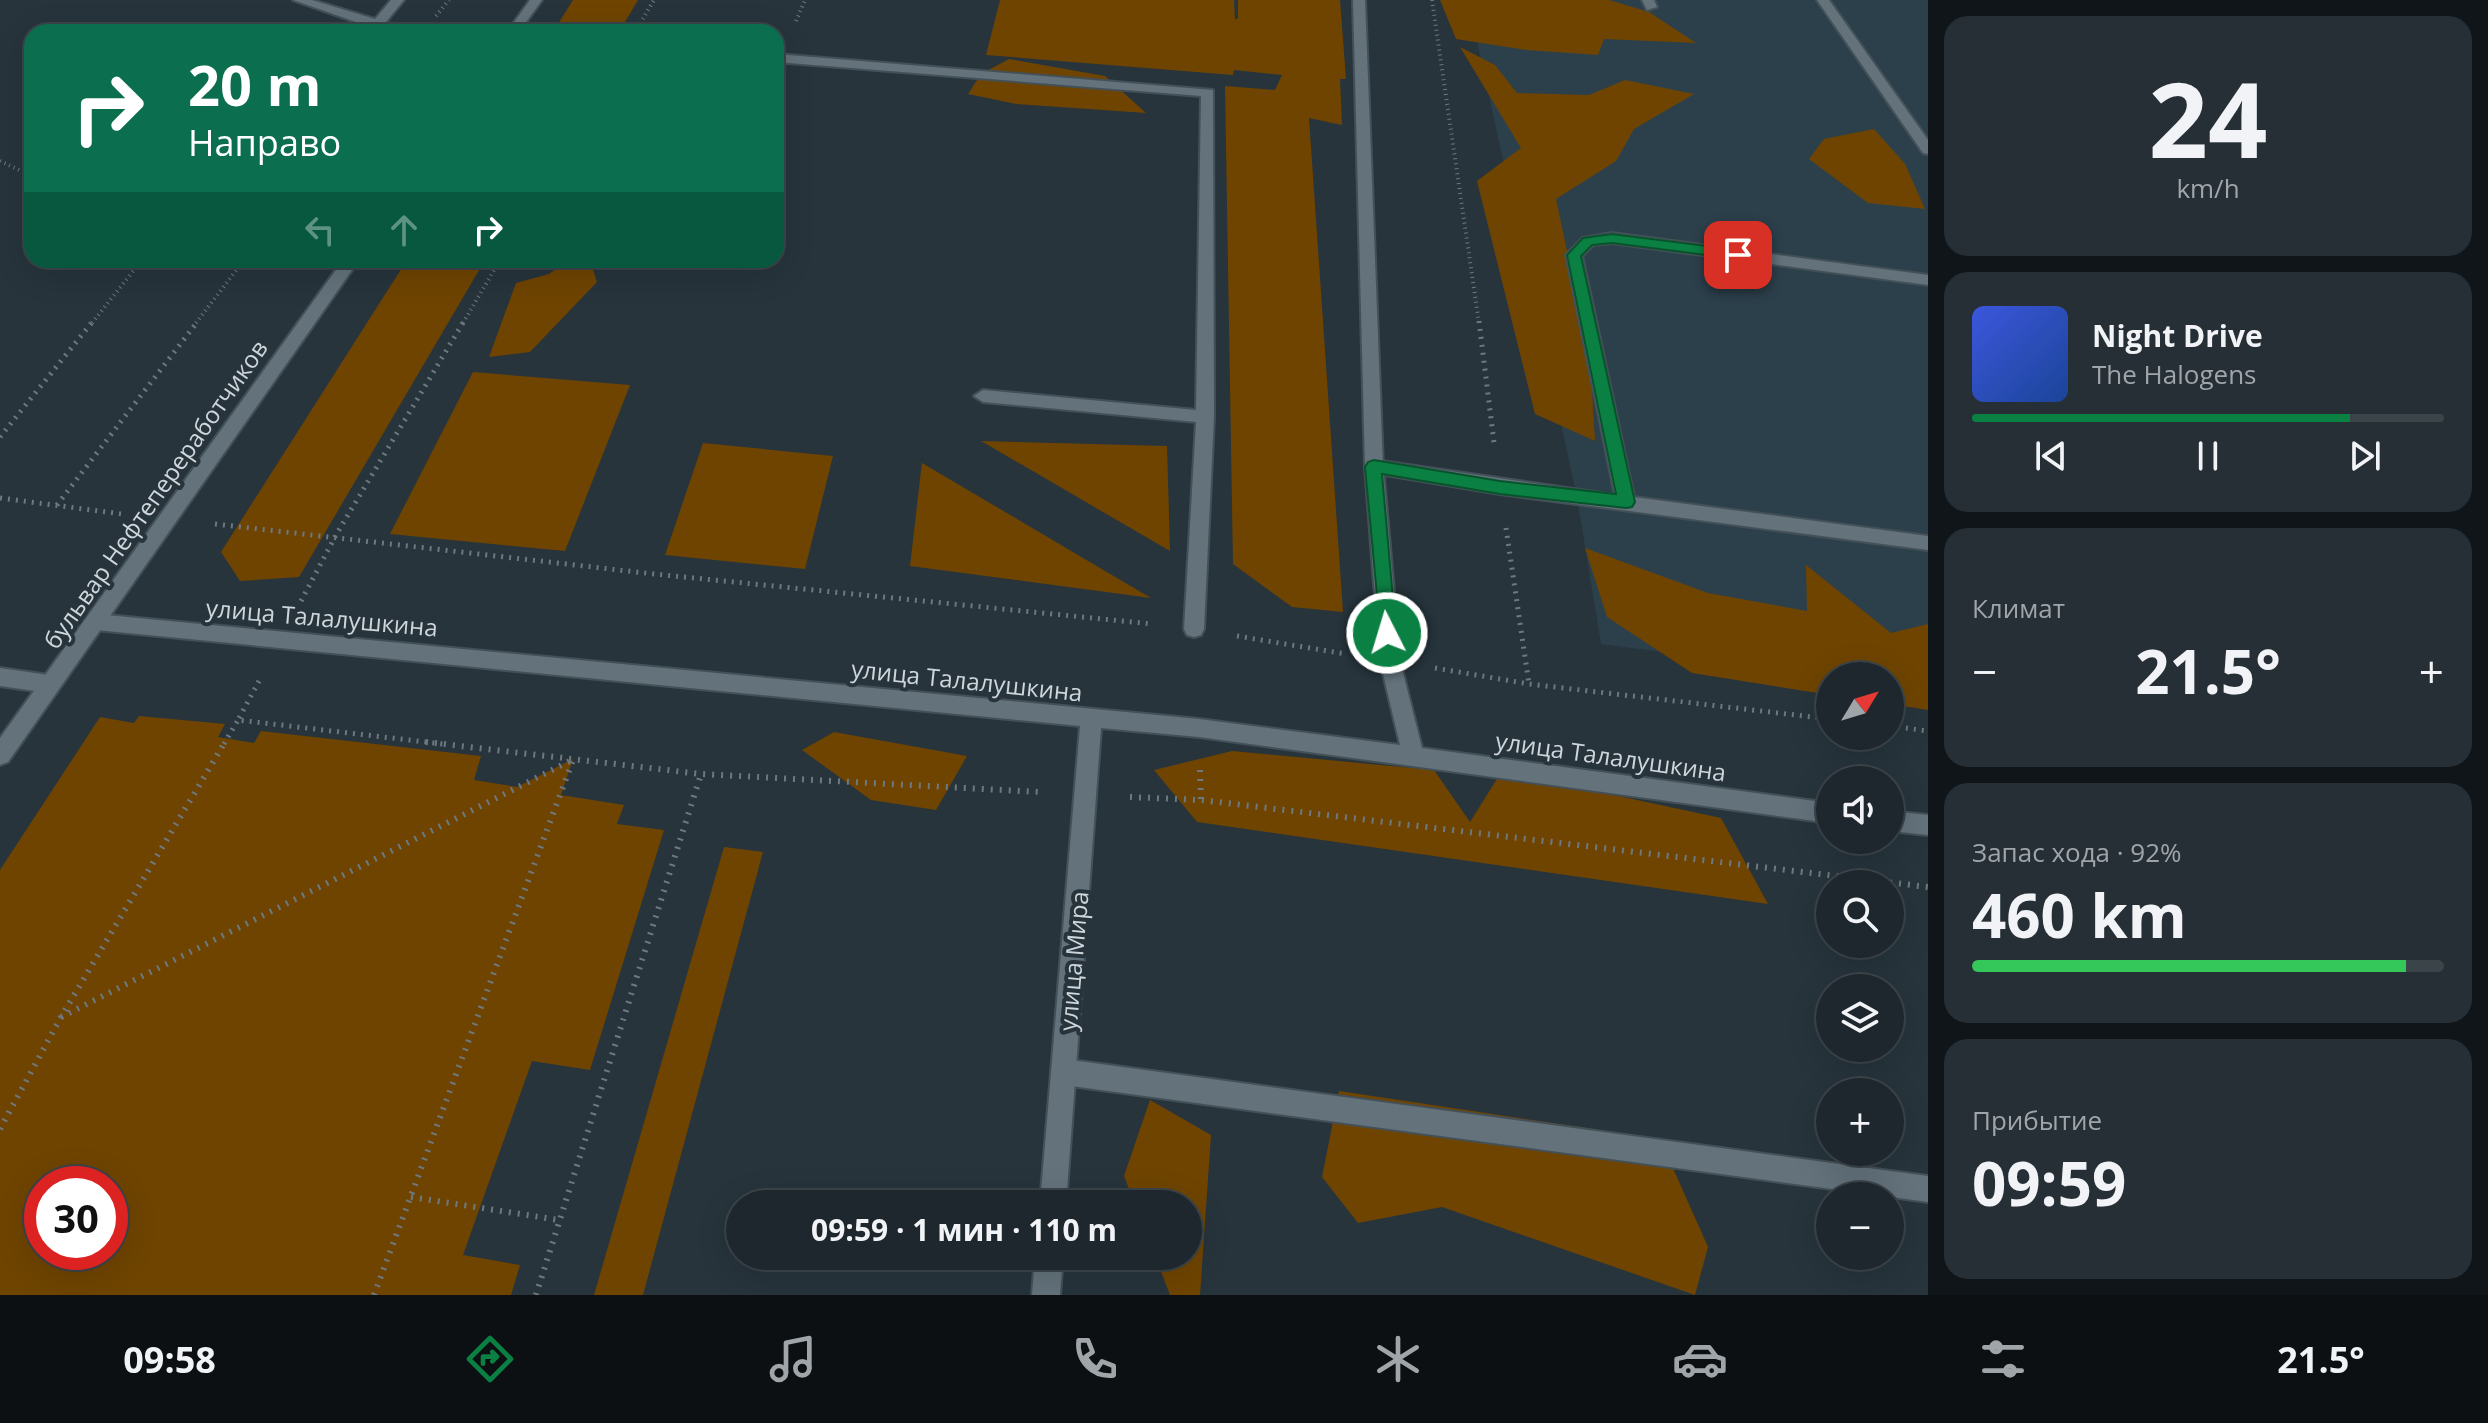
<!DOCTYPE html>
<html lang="ru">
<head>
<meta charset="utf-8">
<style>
	body { margin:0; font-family:"Open Sans",sans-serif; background:#252f35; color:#f1f3f6; height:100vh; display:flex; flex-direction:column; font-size:30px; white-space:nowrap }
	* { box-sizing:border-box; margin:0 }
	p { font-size:26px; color:#a0a5aa }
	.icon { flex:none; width:44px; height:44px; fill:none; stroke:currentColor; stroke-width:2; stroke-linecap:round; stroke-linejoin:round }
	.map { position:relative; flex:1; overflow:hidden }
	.side { display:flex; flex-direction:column; gap:16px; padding:16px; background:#101519; width:560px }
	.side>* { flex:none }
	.top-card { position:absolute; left:24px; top:24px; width:760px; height:244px; border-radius:24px; box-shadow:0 8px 32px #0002,0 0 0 2px #3b4449; background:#0b6e4f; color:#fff; overflow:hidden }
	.needle { width:52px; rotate:52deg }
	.buttons { position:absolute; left:1816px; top:662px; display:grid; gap:16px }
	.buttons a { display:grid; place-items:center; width:88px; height:88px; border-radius:50%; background:#1d272d; box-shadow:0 8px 32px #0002,0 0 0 2px #3b4449; font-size:40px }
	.speed { position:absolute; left:24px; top:1166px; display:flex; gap:16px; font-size:40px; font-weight:700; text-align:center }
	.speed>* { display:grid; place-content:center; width:104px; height:104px; border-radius:50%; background:#1d272d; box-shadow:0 8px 32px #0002,0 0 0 2px #3b4449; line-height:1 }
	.speed .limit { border:12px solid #d22; background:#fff; color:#111 }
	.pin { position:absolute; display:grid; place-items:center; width:68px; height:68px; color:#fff; margin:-34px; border-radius:16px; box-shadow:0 4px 12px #0006 }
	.me { position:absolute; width:88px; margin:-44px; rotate:355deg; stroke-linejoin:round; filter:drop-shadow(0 0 6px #0008) }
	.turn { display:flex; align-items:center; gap:28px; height:168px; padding:0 32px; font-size:36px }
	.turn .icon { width:104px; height:104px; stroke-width:2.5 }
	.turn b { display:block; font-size:56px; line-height:68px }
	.lanes { display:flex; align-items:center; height:76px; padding:0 32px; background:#0003; justify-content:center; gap:40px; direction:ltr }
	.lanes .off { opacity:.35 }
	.big { font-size:60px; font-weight:700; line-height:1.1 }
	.side .card { flex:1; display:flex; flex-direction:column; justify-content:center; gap:12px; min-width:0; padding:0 28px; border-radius:24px; background:#252f35 }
	.side .dial { align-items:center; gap:0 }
	.dial b { font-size:104px; line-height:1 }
	.song { display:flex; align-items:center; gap:24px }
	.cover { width:96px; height:96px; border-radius:12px; background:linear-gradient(135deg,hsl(230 70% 55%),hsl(220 70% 35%)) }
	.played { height:8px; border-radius:4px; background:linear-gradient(90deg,#0b8043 80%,#3b4449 80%) }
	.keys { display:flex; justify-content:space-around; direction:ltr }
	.heat { display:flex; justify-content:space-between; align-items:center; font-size:44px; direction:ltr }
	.charge { height:12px; border-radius:6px; background:linear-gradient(90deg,#34c759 92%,#3b4449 0) }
	.trip { position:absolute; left:726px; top:1190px; width:476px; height:80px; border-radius:40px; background:#1d272d; box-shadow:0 8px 32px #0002,0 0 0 2px #3b4449; font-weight:700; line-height:80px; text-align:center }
	.dock { display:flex; height:128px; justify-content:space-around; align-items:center; background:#0c1012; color:#a0a5aa }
	.dock .icon { width:56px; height:56px }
	.dock .on { color:#0b8043 }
	.dock b { font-size:36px; color:#f1f3f6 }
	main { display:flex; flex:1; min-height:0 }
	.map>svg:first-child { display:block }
</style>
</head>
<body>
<main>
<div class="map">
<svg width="1928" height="1295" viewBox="0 0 1928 1295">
	<rect width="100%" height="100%" fill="#27343c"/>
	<!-- built -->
	<polygon fill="#2c404c" points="1468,0 1928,0 1928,686 1890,676 1848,676 1601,644 1577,497"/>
	<!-- green -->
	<g fill="#6f4401" fill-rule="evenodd">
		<polygon points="573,0 638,0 619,32 553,32"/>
		<polygon points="1000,0 1234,0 1235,20 1238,18 1238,0 1340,0 1346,79 1340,79 1342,125 1309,118 1343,612 1292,607 1233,564 1225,86 1275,90 1282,75 1234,70 1233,75 986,55"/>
		<polygon points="1440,0 1609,0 1649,12 1696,43 1604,39 1598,55 1526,50 1456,39"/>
		<polygon points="1460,47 1495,65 1517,93 1589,95 1625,80 1694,94 1634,129 1616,161 1556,199 1590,360 1595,441 1535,414 1477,181 1521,148"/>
		<polygon points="1009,59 1105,76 1146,113 1016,104 968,94 981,74"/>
		<polygon points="1874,129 1905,164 1925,209 1868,203 1809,159 1824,139"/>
		<polygon points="407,260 485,260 299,577 240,581 221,552"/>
		<polygon points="568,260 590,260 597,282 530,352 489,357 516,283 549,274"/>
		<polygon points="473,372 630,385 565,551 390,534"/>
		<polygon points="981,441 1167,446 1170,551"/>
		<polygon points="703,443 833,456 805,569 665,555"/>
		<polygon points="922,462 922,463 1151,598 910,566"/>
		<polygon points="1585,548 1708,593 1807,611 1806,565 1891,633 1928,624 1928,710 1890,704 1890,676 1830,676 1830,695 1692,673 1607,617"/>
		<path d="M139,716L225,724L218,737L254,743L261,731L481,756L474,780L517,787L573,759L561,795L624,805L617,824L664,830L590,1070L532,1061L463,1255L520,1265L511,1295H0V870L100,717L134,723ZM42,1184H110V1252H42Z"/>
		<polygon points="834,732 967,756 936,810 871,800 802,750"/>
		<polygon points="1232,751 1434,770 1470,822 1502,771 1721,818 1768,904 1197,822 1154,770"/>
		<polygon points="724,847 763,852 643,1295 594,1295"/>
		<polygon points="1339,1091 1660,1139 1708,1247 1695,1295 1442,1207 1358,1223 1322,1177"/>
		<polygon points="1150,1100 1211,1135 1200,1295 1170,1295 1155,1256 1188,1256 1188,1204 1135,1204 1124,1176"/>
	</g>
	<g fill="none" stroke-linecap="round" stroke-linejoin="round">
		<defs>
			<g id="service">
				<polygon points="293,0 312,0 375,19 391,0 404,0 386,22 410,32 373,28"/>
				<polygon points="1642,0 1654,0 1657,7 1647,10"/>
				<polygon points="1817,0 1829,0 1928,140 1928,154 1923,153"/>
				<polygon points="776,54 1213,90 1214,417 1204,629 1201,635 1194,637 1187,635 1184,629 1196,422 983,402 974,396 983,390 1196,410 1201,96 776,62"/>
				<polygon points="1612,233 1928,275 1928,285 1612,243 1593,245 1582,256 1634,497 1928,536 1928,550 1500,494 1368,472 1365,467 1368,462 1374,460 1615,495 1566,255 1583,238"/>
				<polygon points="1064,1059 1928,1176 1928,1202 1064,1085 1055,1081 1051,1072 1055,1063"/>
			</g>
			<g id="minor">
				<polygon points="1353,0 1365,0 1383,467 1400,661 1422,748 1830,803 1830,823 1199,737 1101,728 1066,1204 1040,1204 1080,726 96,630 89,628 86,622 89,616 96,614 1199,719 1400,745 1380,661 1365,467"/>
				<polygon points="0,668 49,675 56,678 59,684 56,690 49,693 0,686"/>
				<polygon points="1890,811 1928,815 1928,835 1890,831"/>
				<polygon points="1035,1256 1063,1256 1060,1295 1032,1295"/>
			</g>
			<g id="tertiary">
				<polygon points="530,0 542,0 519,32 507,32"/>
				<polygon points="343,260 359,260 8,762 0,765 0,738"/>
			</g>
		</defs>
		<!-- service casing -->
		<use href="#service" stroke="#445057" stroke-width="4"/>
		<!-- minor casing -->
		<use href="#minor" stroke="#445057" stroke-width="4"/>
		<!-- tertiary casing -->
		<use href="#tertiary" stroke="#445057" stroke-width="4"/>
		<!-- path-far2 -->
		<g stroke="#6e787f" stroke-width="4" stroke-dasharray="1 4" stroke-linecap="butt">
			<polyline points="1432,0 1479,323"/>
			<polyline points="436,16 449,0"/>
			<polyline points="796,21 805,0"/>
			<polyline points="635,32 654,0"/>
			<polyline points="0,161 32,176"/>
			<polyline points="92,323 142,260"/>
			<polyline points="196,323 244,260"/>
			<polyline points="463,323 500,260"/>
		</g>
		<!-- path-far1 -->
		<g stroke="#6e787f" stroke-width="5" stroke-dasharray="2 6" stroke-linecap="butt">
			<polyline points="1479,321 1494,443"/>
			<polyline points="0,437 93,321"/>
			<polyline points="0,498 122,514"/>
			<polyline points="57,505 198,321"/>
			<polyline points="215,524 654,574 1152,624"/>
			<polyline points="1506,528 1529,684"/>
			<polyline points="301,601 336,535 464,321"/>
			<polyline points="1237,636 1346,654"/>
			<polyline points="1435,668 1529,684 1830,719"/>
			<polyline points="259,681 238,720 443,744"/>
			<polyline points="1890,726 1928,731"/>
			<polyline points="224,744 238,720"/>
		</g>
		<!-- path -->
		<g stroke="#6e787f" stroke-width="6" stroke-dasharray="2 7" stroke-linecap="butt">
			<polyline points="426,742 701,774 1040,792"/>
			<polyline points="1200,770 1201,800"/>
			<polyline points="1130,797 1201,800 1928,887"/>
			<polyline points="61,1017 572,760"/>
			<polyline points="0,1129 61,1017 225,742"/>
			<polyline points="411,1197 559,1220"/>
			<polyline points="374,1295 573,760"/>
			<polyline points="536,1295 701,774"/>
		</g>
		<!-- service -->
		<use href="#service" fill="#63727b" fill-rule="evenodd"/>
		<!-- minor -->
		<use href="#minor" fill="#63727b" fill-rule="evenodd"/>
		<!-- tertiary -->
		<use href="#tertiary" fill="#63727b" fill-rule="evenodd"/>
	</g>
	<!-- route -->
	<polygon fill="#0b8043" stroke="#07532c" stroke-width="2" points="1612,234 1738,250 1745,255 1738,259 1612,243 1592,245 1581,256 1635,502 1632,507 1626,508 1500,494 1382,474 1396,633 1394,638 1381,638 1365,467 1368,462 1374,460 1500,481 1616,494 1567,255 1583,238"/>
	<g text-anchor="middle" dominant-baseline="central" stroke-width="8" stroke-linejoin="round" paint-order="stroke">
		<!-- street labels -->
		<g font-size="24" fill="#ced6db" stroke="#27343c">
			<text transform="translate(155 494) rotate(-55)">бульвар Нефтепереработчиков</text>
			<text transform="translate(322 617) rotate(5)">улица Талалушкина</text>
			<text transform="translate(967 680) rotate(6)">улица Талалушкина</text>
			<text transform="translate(1611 756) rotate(8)">улица Талалушкина</text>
			<text transform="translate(1073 961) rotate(-85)">улица Мира</text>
		</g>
	</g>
</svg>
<div class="buttons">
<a><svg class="needle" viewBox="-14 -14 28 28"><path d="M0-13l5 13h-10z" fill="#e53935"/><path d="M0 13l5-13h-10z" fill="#a0a5aa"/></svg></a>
<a><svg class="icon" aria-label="sound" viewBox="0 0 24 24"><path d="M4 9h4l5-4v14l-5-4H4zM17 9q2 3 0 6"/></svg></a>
<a><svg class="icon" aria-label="search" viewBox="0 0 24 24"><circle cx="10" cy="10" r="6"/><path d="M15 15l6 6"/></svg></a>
<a><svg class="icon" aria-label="layers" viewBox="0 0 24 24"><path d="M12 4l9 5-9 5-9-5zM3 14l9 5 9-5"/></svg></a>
<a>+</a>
<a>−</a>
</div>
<div class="speed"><div class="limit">30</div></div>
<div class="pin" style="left:1738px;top:255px;background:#d93025"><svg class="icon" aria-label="arrive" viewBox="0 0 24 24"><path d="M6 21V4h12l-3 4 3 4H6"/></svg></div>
<svg class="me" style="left:1387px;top:633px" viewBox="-20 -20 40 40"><circle r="17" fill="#0b8043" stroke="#fff" stroke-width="3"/><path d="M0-11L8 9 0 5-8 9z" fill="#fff"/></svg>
<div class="trip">09:59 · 1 мин · 110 m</div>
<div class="top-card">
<div class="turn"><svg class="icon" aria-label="right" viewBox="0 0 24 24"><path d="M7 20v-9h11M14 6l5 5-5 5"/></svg><div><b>20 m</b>Направо</div></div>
<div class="lanes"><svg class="icon off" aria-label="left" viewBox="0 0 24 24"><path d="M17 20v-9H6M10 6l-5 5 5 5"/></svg><svg class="icon off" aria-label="ahead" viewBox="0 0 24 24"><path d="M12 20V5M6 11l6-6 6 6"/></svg><svg class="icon" aria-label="right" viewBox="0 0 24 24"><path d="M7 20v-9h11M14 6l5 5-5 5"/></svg></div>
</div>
</div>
<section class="side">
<div class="card dial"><b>24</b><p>km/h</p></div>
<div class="card">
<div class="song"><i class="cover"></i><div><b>Night Drive</b><p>The Halogens</p></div></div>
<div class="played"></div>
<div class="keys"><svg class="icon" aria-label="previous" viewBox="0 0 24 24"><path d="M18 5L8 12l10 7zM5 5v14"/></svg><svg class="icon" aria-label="pause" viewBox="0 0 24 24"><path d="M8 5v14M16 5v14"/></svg><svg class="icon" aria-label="next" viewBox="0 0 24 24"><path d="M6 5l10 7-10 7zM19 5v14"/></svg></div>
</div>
<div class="card"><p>Климат</p>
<div class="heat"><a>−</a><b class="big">21.5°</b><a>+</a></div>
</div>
<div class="card"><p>Запас хода · 92%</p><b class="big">460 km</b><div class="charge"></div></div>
<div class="card"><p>Прибытие</p><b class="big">09:59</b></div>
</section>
</main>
<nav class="dock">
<b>09:58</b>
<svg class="icon on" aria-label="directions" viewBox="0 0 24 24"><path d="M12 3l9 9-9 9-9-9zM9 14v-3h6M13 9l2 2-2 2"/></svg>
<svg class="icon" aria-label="music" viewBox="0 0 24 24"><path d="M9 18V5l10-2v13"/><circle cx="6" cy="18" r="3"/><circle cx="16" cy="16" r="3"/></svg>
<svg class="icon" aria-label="phone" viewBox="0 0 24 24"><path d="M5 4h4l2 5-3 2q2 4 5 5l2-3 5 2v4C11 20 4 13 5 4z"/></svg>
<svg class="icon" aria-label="climate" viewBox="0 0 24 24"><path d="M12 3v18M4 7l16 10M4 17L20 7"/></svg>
<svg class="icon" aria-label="car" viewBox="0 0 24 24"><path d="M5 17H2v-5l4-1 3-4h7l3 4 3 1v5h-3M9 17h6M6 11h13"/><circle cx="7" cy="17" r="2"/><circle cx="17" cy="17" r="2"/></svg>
<svg class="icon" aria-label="filters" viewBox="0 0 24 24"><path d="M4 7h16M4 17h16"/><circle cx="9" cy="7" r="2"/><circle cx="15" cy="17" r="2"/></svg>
<b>21.5°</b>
</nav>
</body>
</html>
